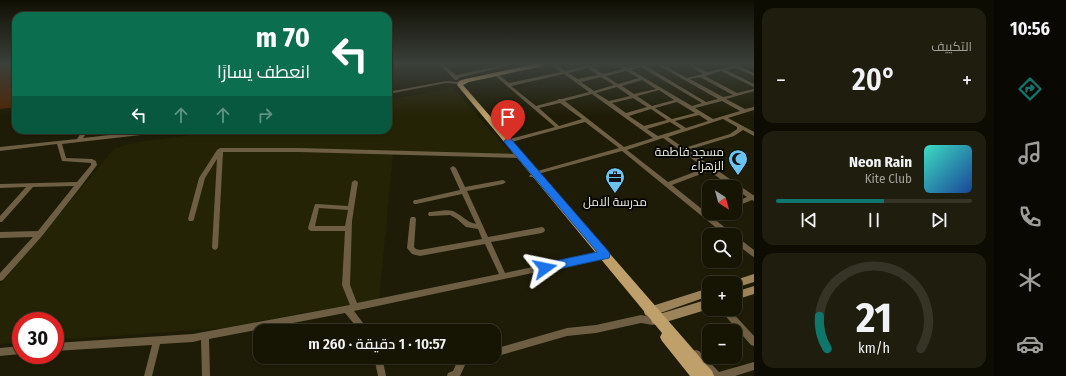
<!DOCTYPE html>
<html lang="ar">
<head>
<meta charset="utf-8">
<style>
	body { margin:0; font-family:"Fira Sans Condensed",Cairo,sans-serif; background:#1f1e0e; color:#f1f3f6; direction:rtl; height:100vh; display:flex; flex-direction:column; font-size:15px; white-space:nowrap }
	* { box-sizing:border-box; margin:0 }
	p { font-size:13px; color:#9e9f9a }
	.icon { flex:none; width:22px; height:22px; fill:none; stroke:currentColor; stroke-width:2; stroke-linecap:round; stroke-linejoin:round }
	.map { position:relative; flex:1; overflow:hidden; direction:ltr }
	.drawer { display:flex; flex-direction:column; gap:8px; padding:8px; background:#0c0c02; width:240px }
	.drawer>* { flex:none }
	.guide { position:absolute; left:12px; top:12px; width:380px; height:122px; border-radius:12px; box-shadow:0 1px 3px #0004,0 0 0 1px #353426; direction:rtl; background:#0b6e4f; color:#fff; overflow:hidden }
	.needle { width:26px; rotate:144deg }
	.buttons { position:absolute; left:702px; top:180px; display:grid; gap:8px }
	.buttons a { display:grid; place-items:center; width:40px; height:40px; border-radius:8px; background:#161504; box-shadow:0 1px 3px #0004,0 0 0 1px #353426; font-size:20px }
	.speed { position:absolute; left:12px; top:312px; display:flex; gap:8px; font-size:20px; font-weight:700; text-align:center }
	.speed>* { display:grid; place-content:center; width:52px; height:52px; border-radius:50%; background:#161504; box-shadow:0 1px 3px #0004,0 0 0 1px #353426; line-height:1 }
	.speed .limit { border:6px solid #d22; background:#fff; color:#111 }
	.pin { position:absolute; display:grid; place-items:center; width:34px; height:34px; color:#fff; margin:-41px -17px; border-radius:50% 50% 50% 0; rotate:-45deg; box-shadow:0 0 4px #0007 }
	.pin .icon { rotate:45deg }
	.me { position:absolute; width:44px; margin:-22px; rotate:78deg; stroke-linejoin:round; filter:drop-shadow(0 0 3px #0008) }
	.turn { display:flex; align-items:center; gap:14px; height:84px; padding:0 16px; font-size:18px }
	.turn .icon { width:52px; height:52px; stroke-width:2.5 }
	.turn b { display:block; font-size:28px; line-height:34px }
	.lanes { display:flex; align-items:center; height:38px; padding:0 16px; background:#0003; justify-content:center; gap:20px; direction:ltr }
	.lanes .off { opacity:.35 }
	.big { font-size:30px; font-weight:600; line-height:1.1 }
	.drawer .tile { flex:1; display:flex; flex-direction:column; justify-content:center; gap:6px; min-width:0; padding:0 14px; border-radius:12px; background:#1f1e0e }
	.drawer .dial { align-items:center; gap:0 }
	.dial svg { height:104px; overflow:visible; fill:none; stroke:#353426; stroke-width:7; stroke-linecap:round; text-anchor:middle }
	.dial text { fill:#f1f3f6; stroke:none }
	.song { display:flex; align-items:center; gap:12px }
	.cover { width:48px; height:48px; border-radius:6px; background:linear-gradient(135deg,hsl(170 70% 55%),hsl(220 70% 35%)) }
	.played { height:4px; border-radius:2px; background:linear-gradient(90deg,#0f766e 55%,#353426 55%) }
	.keys { display:flex; justify-content:space-around; direction:ltr }
	.heat { display:flex; justify-content:space-between; align-items:center; font-size:22px; direction:ltr }
	.trip { position:absolute; left:253px; top:324px; width:248px; height:40px; border-radius:12px; background:#161504; box-shadow:0 1px 3px #0004,0 0 0 1px #353426; font-weight:600; line-height:40px; text-align:center; direction:rtl }
	main { display:flex; flex:1; min-height:0 }
	.dock { display:flex; flex-direction:column; width:72px; justify-content:space-around; align-items:center; background:#090802; color:#9e9f9a }
	.dock .icon { width:28px; height:28px }
	.dock .on { color:#0f766e }
	.dock b { font-size:18px; color:#f1f3f6 }
	.map>svg:first-child { display:block }
</style>
</head>
<body>
<main>
<nav class="dock">
<b>10:56</b>
<svg class="icon on" aria-label="directions" viewBox="0 0 24 24"><path d="M12 3l9 9-9 9-9-9zM9 14v-3h6M13 9l2 2-2 2"/></svg>
<svg class="icon" aria-label="music" viewBox="0 0 24 24"><path d="M9 18V5l10-2v13"/><circle cx="6" cy="18" r="3"/><circle cx="16" cy="16" r="3"/></svg>
<svg class="icon" aria-label="phone" viewBox="0 0 24 24"><path d="M5 4h4l2 5-3 2q2 4 5 5l2-3 5 2v4C11 20 4 13 5 4z"/></svg>
<svg class="icon" aria-label="climate" viewBox="0 0 24 24"><path d="M12 3v18M4 7l16 10M4 17L20 7"/></svg>
<svg class="icon" aria-label="car" viewBox="0 0 24 24"><path d="M5 17H2v-5l4-1 3-4h7l3 4 3 1v5h-3M9 17h6M6 11h13"/><circle cx="7" cy="17" r="2"/><circle cx="17" cy="17" r="2"/></svg>
</nav>
<section class="drawer">
<div class="tile"><p>التكييف</p>
<div class="heat"><a>−</a><b class="big">20°</b><a>+</a></div>
</div>
<div class="tile">
<div class="song"><i class="cover"></i><div><b>Neon Rain</b><p>Kite Club</p></div></div>
<div class="played"></div>
<div class="keys"><svg class="icon" aria-label="previous" viewBox="0 0 24 24"><path d="M18 5L8 12l10 7zM5 5v14"/></svg><svg class="icon" aria-label="pause" viewBox="0 0 24 24"><path d="M8 5v14M16 5v14"/></svg><svg class="icon" aria-label="next" viewBox="0 0 24 24"><path d="M6 5l10 7-10 7zM19 5v14"/></svg></div>
</div>
<div class="tile dial"><svg viewBox="0 0 100 80">
<path d="M14 69A42 42 0 1 1 86 69"/>
<path d="M14 69A42 42 0 0 1 8 44" stroke="#0f766e"/>
<text x="50" y="56" font-size="32" font-weight="700">21</text>
<text x="50" y="72" font-size="11">km/h</text>
</svg></div>
</section>
<div class="map">
<svg width="754" height="376" viewBox="0 0 754 376">
	<rect width="100%" height="100%" fill="#1e1c06"/>
	<!-- built -->
	<polygon fill="#252305" points="453,88 514,157 393,153 379,301 296,314 224,328 55,340 55,321 21,321 21,342 0,344 0,285 114,149 131,143 229,130 388,130 388,100"/>
	<!-- green -->
	<polygon fill="#4e2604" points="0,64 16,64 16,107 0,109"/>
	<g fill="none" stroke-linecap="round" stroke-linejoin="round">
		<!-- minor -->
		<g fill="#6d5e44" fill-rule="evenodd">
			<polygon points="388,64 398,64 396,65 388,66"/>
			<polygon points="439,64 443,64 456,75 509,64 515,64 458,78 459,79 457,80 455,80"/>
			<path d="M551,64H555L565,71L585,66L583,64H587L590,65L602,64L601,65L592,67L603,74L623,69L617,65L616,64H620L628,68L647,64H653L652,65L646,66L706,102L718,99L658,65L657,64H661L687,78L703,74L688,65L687,64H691L707,72L732,66L733,64H734L754,73V76L736,68L726,70L754,84V87L721,71L705,76L737,93L754,89V91L726,99L745,109L754,107V110L728,118L754,132V136L743,130L734,136L688,150L753,195H754V201L752,200L735,207V202L747,197L735,189V187H732L709,171L672,185L708,214L711,213H720L719,215L713,218L732,233L733,235H725L622,151L538,174L534,177H530L529,176L534,172L619,148L585,122L508,143L506,142L505,141L506,140L555,127L493,74L497,73L509,83L561,72ZM641,67L702,103L692,106L631,70ZM588,68L598,75L578,79L568,73ZM626,71L639,78L618,84L606,76ZM564,74L589,92L562,99H558V100L536,106L511,86ZM601,77L614,85L594,91L581,82ZM700,77L733,95L723,97L690,79ZM642,80L656,89L634,94L622,86ZM617,87L630,96L609,101L596,93ZM659,90L674,100L652,106L637,96ZM592,94L653,138L624,147L565,101ZM633,98L647,107L626,113L612,103ZM722,101L740,111L713,119L695,108ZM677,102L695,113L672,119L655,108ZM560,103L582,119L559,126L539,108ZM651,109L667,120L644,126L629,116ZM699,115L708,121L686,128L675,121ZM723,119L737,127V129L730,134L684,148L668,137ZM670,122L681,129L658,136L647,129ZM663,138L705,168L668,182L627,150Z"/>
			<polygon points="446,81 460,82 462,83 460,84 446,83 388,94 388,92"/>
			<polygon points="83,130 89,130 83,138 153,130 170,130 167,132 62,144 66,158 92,159 96,161 97,165 82,185 42,236 3,280 0,281 0,273 33,237 0,238 0,232 38,231 74,186 33,187 2,222 0,222 0,216 26,187 0,188 0,184 77,182 91,165 91,163 62,161 57,144 0,151 0,147 77,139"/>
			<polygon points="220,148 299,148 521,154 524,156 521,158 299,152 223,152 218,247 217,249 215,250 213,249 212,247 217,159 205,178 194,219 193,221 189,221 188,219 199,178 217,150"/>
			<path d="M453,166L456,168L465,187L503,180L506,182L503,184L467,191L488,237L542,227L544,228L545,230L544,232L542,233L491,242L505,273L605,252L607,253L608,255L607,257L354,311L369,331H360L345,313L209,339L210,376H202L201,340L193,342L160,344L152,376H144L152,345L55,351V343L193,334L350,305L342,285L345,231H311L309,230L308,228L315,204H317L348,206L352,182L355,180L358,182L352,221L350,285L357,303L499,274L485,244L420,256L412,254L407,248L410,219L411,217H415L416,219L414,247L416,249L420,250L482,239L478,229L466,227L457,219L450,215L431,216H429L428,214L429,212H431C438,211 447,209 453,211C462,215 466,222 476,224L462,194L416,204H414L413,202L414,200H416L460,190L450,168ZM319,208L348,210L345,226H315Z"/>
			<polygon points="735,236 737,237 754,250 754,257 752,256 735,243"/>
			<polygon points="720,309 729,309 754,336 754,346 751,345 721,311"/>
			<polygon points="641,315 656,318 657,321 656,324 653,325 641,323 596,333 567,336 494,357 494,349 567,328 596,325"/>
			<polygon points="21,346 21,354 0,356 0,348"/>
			<polygon points="696,350 699,351 719,372 754,362 754,370 735,376 711,376 693,357 692,354 693,351"/>
			<polygon points="374,357 382,357 386,376 378,376"/>
			<polygon points="461,357 482,357 481,360 465,365 460,376 447,376 448,373 453,371 459,358"/>
		</g>
		<!-- secondary -->
		<g fill="#9c8359" fill-rule="evenodd">
			<polygon points="754,274 754,282 735,288 735,283 731,283 732,281"/>
			<polygon points="754,286 754,294 735,300 735,292"/>
			<polygon points="709,288 709,296 649,317 645,315 644,312 645,309 649,307"/>
			<polygon points="709,299 709,309 656,325 652,323 651,320 652,317 656,315"/>
		</g>
		<!-- primary -->
		<polygon fill="#c0a06a" fill-rule="evenodd" points="536,64 546,64 543,66 469,82 463,85 712,371 714,376 690,376 662,341 660,337 662,333 457,85 459,81 465,79"/>
	</g>
	<!-- sky -->
	<linearGradient id="sky" x2="0" y2="1"><stop stop-color="#100f03"/><stop offset="0.55" stop-color="#3b403b"/><stop offset="1" stop-color="#3b403b" stop-opacity="0"/></linearGradient>
	<rect width="754" height="116" fill="url(#sky)"/>
	<!-- route -->
	<polygon fill="#1a73e8" stroke="#114b97" points="508,138 511,139 609,252 610,255 609,258 545,272 541,271 539,268 541,265 545,263 597,252 505,143 504,141"/>
	<!-- icons -->
	<defs>
		<symbol id="mosque-pin" viewBox="-11 -11 22 30"><path d="M0 17L-7.5 6A9.5 9.5 0 1 1 7.5 6Z" fill="#6ac3f1" stroke="#070701"/><path d="M3.5-4.9A6 6 0 1 0 3.5 4.9A5 5 0 1 1 3.5-4.9Z" fill="#111"/></symbol>
		<symbol id="office-pin" viewBox="-11 -11 22 30"><path d="M0 17L-7.5 6A9.5 9.5 0 1 1 7.5 6Z" fill="#6ac3f1" stroke="#070701"/><path d="M-6-3h4V-5.5h4V-3h4V5H-6ZM-1-4.5V-3h2v-1.5ZM-6 0V1H6V0Z" fill="#111"/></symbol>
	</defs>
	<g fill-rule="evenodd">
		<use href="#mosque-pin" x="727" y="148" width="22" height="30"/>
		<use href="#office-pin" x="604" y="166" width="22" height="30"/>
	</g>
	<g text-anchor="middle" dominant-baseline="central" stroke-width="4" stroke-linejoin="round" paint-order="stroke">
		<!-- poi labels -->
		<g font-size="12" fill="#f0f0e2" stroke="#070701" text-anchor="end">
			<text x="724" y="152">مسجد فاطمة<tspan x="724" dy="14">الزهراء</tspan></text>
			<text x="615" y="202" text-anchor="middle">مدرسة الامل</text>
		</g>
	</g>
</svg>
<div class="buttons">
<a><svg class="needle" viewBox="-14 -14 28 28"><path d="M0-13l5 13h-10z" fill="#e53935"/><path d="M0 13l5-13h-10z" fill="#9e9f9a"/></svg></a>
<a><svg class="icon" aria-label="search" viewBox="0 0 24 24"><circle cx="10" cy="10" r="6"/><path d="M15 15l6 6"/></svg></a>
<a>+</a>
<a>−</a>
</div>
<div class="speed"><div class="limit">30</div></div>
<div class="pin" style="left:508px;top:141px;background:#d93025"><svg class="icon" aria-label="arrive" viewBox="0 0 24 24"><path d="M6 21V4h12l-3 4 3 4H6"/></svg></div>
<svg class="me" style="left:545px;top:268px" viewBox="-20 -20 40 40"><path d="M0-17L14 15 0 8-14 15z" fill="#1a73e8" stroke="#fff" stroke-width="4"/></svg>
<div class="trip">10:57 · 1 دقيقة · 260 m</div>
<div class="guide">
<div class="turn"><svg class="icon" aria-label="left" viewBox="0 0 24 24"><path d="M17 20v-9H6M10 6l-5 5 5 5"/></svg><div><b>70 m</b>انعطف يسارًا</div></div>
<div class="lanes"><svg class="icon" aria-label="left" viewBox="0 0 24 24"><path d="M17 20v-9H6M10 6l-5 5 5 5"/></svg><svg class="icon off" aria-label="ahead" viewBox="0 0 24 24"><path d="M12 20V5M6 11l6-6 6 6"/></svg><svg class="icon off" aria-label="ahead" viewBox="0 0 24 24"><path d="M12 20V5M6 11l6-6 6 6"/></svg><svg class="icon off" aria-label="right" viewBox="0 0 24 24"><path d="M7 20v-9h11M14 6l5 5-5 5"/></svg></div>
</div>
</div>
</main>
</body>
</html>
